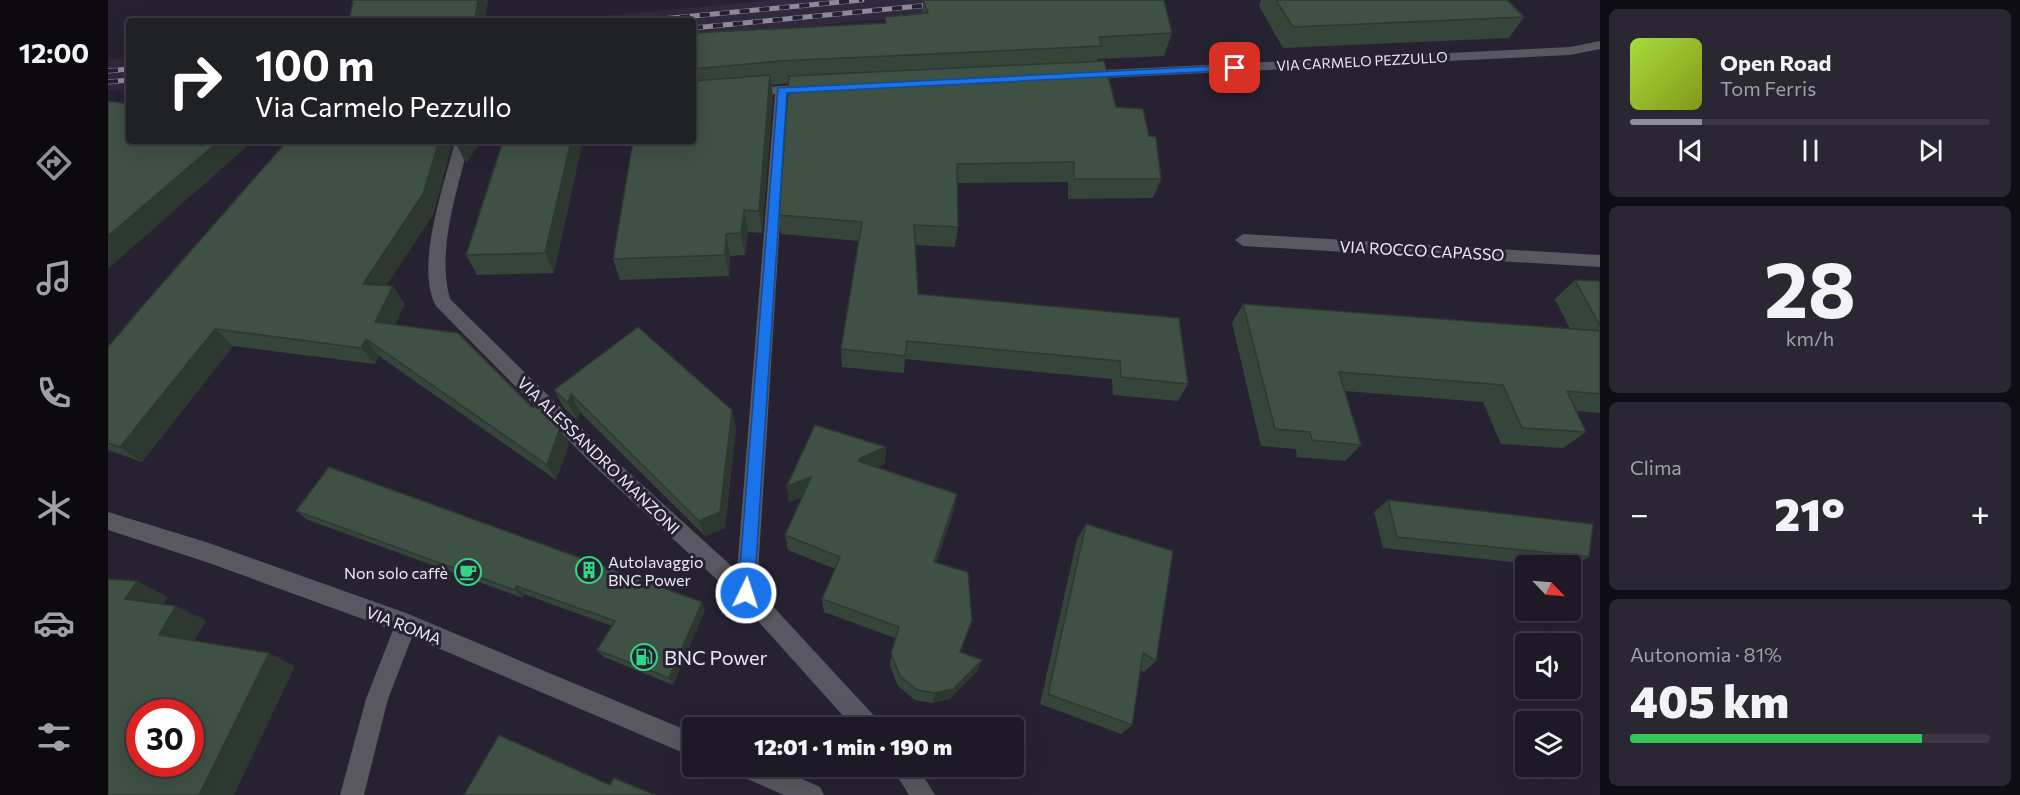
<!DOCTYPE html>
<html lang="it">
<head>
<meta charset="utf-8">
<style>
	body { margin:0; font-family:Commissioner,sans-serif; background:#2a2732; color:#f1f3f6; height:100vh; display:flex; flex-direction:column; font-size:22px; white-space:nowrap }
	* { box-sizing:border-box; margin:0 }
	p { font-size:20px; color:#a0a1a7 }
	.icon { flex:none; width:33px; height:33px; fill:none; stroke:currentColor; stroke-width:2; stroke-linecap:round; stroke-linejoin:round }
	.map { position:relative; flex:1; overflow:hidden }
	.details { display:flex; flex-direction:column; gap:9px; padding:9px; background:#100e15; width:420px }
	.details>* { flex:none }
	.top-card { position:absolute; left:18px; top:18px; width:570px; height:126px; border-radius:6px; box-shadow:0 6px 24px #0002,0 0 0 2px #3b3843; background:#202124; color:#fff; overflow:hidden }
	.needle { width:39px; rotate:115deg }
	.fabs { position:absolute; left:1407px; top:555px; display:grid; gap:12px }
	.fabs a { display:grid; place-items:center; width:66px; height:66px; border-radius:6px; background:#1d1a26; box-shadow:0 6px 24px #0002,0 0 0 2px #3b3843; font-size:30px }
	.speed { position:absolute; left:18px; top:699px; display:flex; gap:12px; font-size:30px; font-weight:700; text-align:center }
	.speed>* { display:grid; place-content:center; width:78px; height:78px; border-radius:50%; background:#1d1a26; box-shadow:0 6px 24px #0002,0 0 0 2px #3b3843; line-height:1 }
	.speed .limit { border:9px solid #d22; background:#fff; color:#111 }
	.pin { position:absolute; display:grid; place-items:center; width:51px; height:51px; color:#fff; margin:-26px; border-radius:12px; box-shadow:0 3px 9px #0006 }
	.me { position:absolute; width:66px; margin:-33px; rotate:4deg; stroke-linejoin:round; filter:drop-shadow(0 0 4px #0008) }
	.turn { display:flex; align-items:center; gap:21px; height:126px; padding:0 30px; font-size:27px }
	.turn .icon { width:78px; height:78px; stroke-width:2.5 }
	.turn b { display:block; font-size:42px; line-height:51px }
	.big { font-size:45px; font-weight:800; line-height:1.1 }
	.details .widget { flex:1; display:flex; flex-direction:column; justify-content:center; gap:9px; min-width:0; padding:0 21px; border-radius:9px; background:#2a2732 }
	.details .dial { align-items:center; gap:0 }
	.dial b { font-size:78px; line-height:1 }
	.song { display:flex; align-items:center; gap:18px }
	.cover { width:72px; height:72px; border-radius:9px; background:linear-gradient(135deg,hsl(80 70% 55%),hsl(70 70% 35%)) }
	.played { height:6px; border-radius:3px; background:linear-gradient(90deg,#8c9099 20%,#3b3843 20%) }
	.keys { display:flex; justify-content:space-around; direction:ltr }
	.heat { display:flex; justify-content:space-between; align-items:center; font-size:33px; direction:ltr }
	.charge { height:9px; border-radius:4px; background:linear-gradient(90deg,#34c759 81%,#3b3843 0) }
	.trip { position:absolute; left:574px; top:717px; width:342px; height:60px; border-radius:6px; background:#1d1a26; box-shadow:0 6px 24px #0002,0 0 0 2px #3b3843; font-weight:800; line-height:60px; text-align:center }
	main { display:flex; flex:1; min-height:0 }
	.tabs { display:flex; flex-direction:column; width:108px; justify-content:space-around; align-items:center; background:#0c0a0f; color:#a0a1a7 }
	.tabs .icon { width:42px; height:42px }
	.tabs .current { color:#8c9099 }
	.tabs b { font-size:27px; color:#f1f3f6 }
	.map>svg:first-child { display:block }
</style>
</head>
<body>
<main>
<nav class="tabs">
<b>12:00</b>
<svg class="icon current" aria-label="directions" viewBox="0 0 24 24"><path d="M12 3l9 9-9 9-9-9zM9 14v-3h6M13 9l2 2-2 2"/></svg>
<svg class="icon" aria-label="music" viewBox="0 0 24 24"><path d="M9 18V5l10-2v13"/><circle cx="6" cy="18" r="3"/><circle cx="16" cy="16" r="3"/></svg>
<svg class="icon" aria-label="phone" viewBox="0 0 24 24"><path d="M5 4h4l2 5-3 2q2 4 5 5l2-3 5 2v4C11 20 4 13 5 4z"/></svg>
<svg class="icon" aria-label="climate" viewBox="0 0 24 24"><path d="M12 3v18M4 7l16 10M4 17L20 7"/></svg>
<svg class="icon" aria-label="car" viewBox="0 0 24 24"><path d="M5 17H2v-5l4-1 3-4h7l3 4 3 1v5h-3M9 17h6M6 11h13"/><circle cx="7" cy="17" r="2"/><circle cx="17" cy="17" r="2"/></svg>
<svg class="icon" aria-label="filters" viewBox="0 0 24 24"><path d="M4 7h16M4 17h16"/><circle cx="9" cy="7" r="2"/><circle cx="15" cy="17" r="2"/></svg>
</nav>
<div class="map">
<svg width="1492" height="795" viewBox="0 0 1492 795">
	<rect width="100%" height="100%" fill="#272232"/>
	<!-- built -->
	<g fill="#30293f">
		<polygon points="666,0 981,0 702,26 585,34 585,21 439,21"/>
		<polygon points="21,58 21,89 0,91 0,60"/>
	</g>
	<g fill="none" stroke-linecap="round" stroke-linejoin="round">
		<!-- minor -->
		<g fill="#59575f" fill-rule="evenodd">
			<polygon points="1492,41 1492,49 1462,55 976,79 969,75 976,71 1462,47"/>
			<path d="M703,84L710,88L708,91L680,94L649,589L770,720L773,728H746L631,600L483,463L328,306C306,266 337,184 347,141H361C350,191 328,248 342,299L497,451L629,571L667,94L641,96L634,92L641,88Z"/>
			<polygon points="1135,234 1492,255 1492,267 1135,246 1127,240"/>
			<polygon points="783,766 809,766 827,795 801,795"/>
		</g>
		<!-- tertiary -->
		<g fill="#59575f" fill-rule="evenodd">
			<polygon points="0,512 101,543 298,613 585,733 585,757 304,637 280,699 256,795 232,795 258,699 285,630 101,563 0,530"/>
			<polygon points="624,766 665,766 712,787 716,795 676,795 628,774"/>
		</g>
		<defs>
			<g id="rail">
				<polyline points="532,21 754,0"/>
				<polyline points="585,28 832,4"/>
				<polyline points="0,71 21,69"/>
				<polyline points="0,82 21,80"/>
			</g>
		</defs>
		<!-- rail casing -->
		<use href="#rail" stroke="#8d8996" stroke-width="5"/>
		<!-- rail -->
		<use href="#rail" stroke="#272232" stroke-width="4" stroke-dasharray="10" stroke-linecap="butt"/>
	</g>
	<!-- wall -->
	<g fill="#36453a">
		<polygon points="815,0 1064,33 1056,56 990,59 989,61 1008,107 1041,136 1053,179 1045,198 960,199 960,182 849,183 850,227 847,247 807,245 810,294 1080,384 1070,401 1005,395 1004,379 797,359 796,373 734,367 733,349 751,241 673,234 671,215 680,83 663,85 665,97 654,233 640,232 637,255 622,256 621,276 512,280 505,259 585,141 585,33 777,23 777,17 814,14"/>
		<polygon points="1153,0 1399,0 1416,17 1401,38 1175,48 1151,6"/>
		<polygon points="395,141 446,273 369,275 358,255"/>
		<polygon points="326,213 278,286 297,304 287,324 461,444 448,480 271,356 267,364 125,346 34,462 0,450 0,347"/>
		<polygon points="1467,280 1492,281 1492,413 1468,411 1478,432 1455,448 1393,444 1375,402 1237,391 1253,445 1237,461 1189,457 1188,449 1153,446 1124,323 1135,304 1462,329 1447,299"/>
		<polygon points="446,390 628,428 617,528 597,536 472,412 469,420 456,408"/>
		<polygon points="777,464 769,467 846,510 828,563 852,652 874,660 869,671 841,699 824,703 807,700 790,686 782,666 783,654 787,638 716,612 714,599 727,569 680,550 677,535 694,497 681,502 679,486"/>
		<polygon points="1280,500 1481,557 1462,567 1462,566 1440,566 1275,548 1266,512"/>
		<polygon points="188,511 597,610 565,685 496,657 489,650 504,626 416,594 415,598 200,520"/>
		<polygon points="978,524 1048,661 1036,672 1032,670 1024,725 1013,734 932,704 969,539"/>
	</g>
	<!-- shaded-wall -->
	<g fill="#2c3830">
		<polygon points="370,0 380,0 377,21 366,21"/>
		<polygon points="662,75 665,97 654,233 651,211"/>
		<polygon points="111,141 145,141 0,269 0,236"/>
		<polygon points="331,141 345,141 326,213 268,301 255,284"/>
		<polygon points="352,141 373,141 358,164 349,145"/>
		<polygon points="463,141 475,141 446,273 437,253"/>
		<polygon points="636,210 640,232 637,255 633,233"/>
		<polygon points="618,234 622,256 621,276 617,255"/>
		<polygon points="285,286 297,304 280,339 267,322"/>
		<polygon points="107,329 125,346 34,462 12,447"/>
		<polygon points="258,339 271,356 267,364 253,348"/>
		<polygon points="463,394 472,412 469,420 460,403"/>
		<polygon points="624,410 628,428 617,528 597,536 591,521"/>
		<polygon points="452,428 461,444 448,480 439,465"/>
		<polygon points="778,447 777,464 752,474 750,461 752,458"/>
		<polygon points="703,477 704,493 681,502 679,486"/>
		<polygon points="849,494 846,510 823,576 826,562"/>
		<polygon points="29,581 60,597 49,614 17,599"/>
		<polygon points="408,586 416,594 415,598 407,590"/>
		<polygon points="594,602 597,610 565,685 561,678"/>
		<polygon points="68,606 98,620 82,649 51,635"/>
		<polygon points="161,653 187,666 126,795 91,795"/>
		<polygon points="874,660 869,671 841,699 824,703 827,693"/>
	</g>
	<!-- building -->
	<g fill="#3f5044" stroke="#2c3830" stroke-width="1.5" fill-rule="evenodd">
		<polygon points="245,0 370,0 368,13 366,21 241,21"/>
		<polygon points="815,0 1056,0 1064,33 991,37 994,46 672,61 585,69 585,33 778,23 777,17 820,13"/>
		<polygon points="1168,0 1399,0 1416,17 1185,27"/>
		<polygon points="996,61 1008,107 1035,109 1041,136 1048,137 1053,179 966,179 966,162 849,164 850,227 806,225 810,294 1071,318 1080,384 1013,377 1012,361 799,341 797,356 733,349 754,222 671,215 681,76"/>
		<polygon points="662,75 651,211 636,210 633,233 618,234 617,255 505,259 525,141 585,141 585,81"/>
		<polygon points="0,101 21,104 21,141 111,141 0,236"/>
		<polygon points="179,141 331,141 315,194 255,284 285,286 267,322 350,333 425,408 429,405 452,428 439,465 258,339 253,348 107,329 12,447 0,443 0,347 38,302"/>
		<polygon points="395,141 463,141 437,253 358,255"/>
		<polygon points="1467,280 1492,281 1492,326"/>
		<polygon points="1135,304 1492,331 1492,394 1459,391 1478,432 1414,428 1395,385 1231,372 1253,445 1204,440 1202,432 1167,429"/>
		<polygon points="530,327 624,410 612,512 591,521 463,394 460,403 446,390"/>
		<polygon points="707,425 778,447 752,458 750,461 849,494 826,562 860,572 864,620 852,652 874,660 845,689 827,693 809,690 792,676 783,654 791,627 714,599 732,557 677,535 703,477 679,486"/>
		<polygon points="221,467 594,602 561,678 489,650 507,621 408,586 407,590 188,511"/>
		<polygon points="1280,500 1485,524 1481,557 1289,537"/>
		<polygon points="978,524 1065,551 1048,661 1035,653 1024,725 940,694"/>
		<path d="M0,579L29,581L17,599L68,606L51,635L161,653L91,795H0ZM32,712H82V764H32Z"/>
		<polygon points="391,735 502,785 506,778 547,795 356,795"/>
	</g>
	<!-- route -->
	<polygon fill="#1a73e8" stroke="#114b97" stroke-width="1.5" points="1127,65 1131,66 1131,70 679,93 646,593 644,598 638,600 632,598 630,593 670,88"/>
	<!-- icons -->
	<defs>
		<symbol id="building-ring" viewBox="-11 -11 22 22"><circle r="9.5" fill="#272232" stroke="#2fd883" stroke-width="1.5"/><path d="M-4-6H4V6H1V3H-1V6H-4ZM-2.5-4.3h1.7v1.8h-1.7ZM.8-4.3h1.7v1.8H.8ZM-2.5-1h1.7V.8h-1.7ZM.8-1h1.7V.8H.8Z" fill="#2fd883"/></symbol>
		<symbol id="cafe-ring" viewBox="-11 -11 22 22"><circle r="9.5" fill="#272232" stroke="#2fd883" stroke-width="1.5"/><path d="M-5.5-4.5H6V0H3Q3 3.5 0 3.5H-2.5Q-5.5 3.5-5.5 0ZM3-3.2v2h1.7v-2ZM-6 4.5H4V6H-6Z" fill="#2fd883"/></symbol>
		<symbol id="fuel-ring" viewBox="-11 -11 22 22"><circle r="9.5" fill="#272232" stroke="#2fd883" stroke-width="1.5"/><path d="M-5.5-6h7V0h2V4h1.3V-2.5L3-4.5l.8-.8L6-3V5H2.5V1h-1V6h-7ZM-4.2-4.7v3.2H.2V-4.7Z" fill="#2fd883"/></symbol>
	</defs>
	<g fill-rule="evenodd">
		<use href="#building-ring" x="466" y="555" width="30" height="30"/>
		<use href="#cafe-ring" x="345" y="557" width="30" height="30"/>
		<use href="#fuel-ring" x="521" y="642" width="30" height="30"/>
	</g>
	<g text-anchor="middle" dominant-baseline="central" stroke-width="6" stroke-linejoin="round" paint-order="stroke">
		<!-- far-street labels -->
		<g font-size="14" fill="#ebe8f3" stroke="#272232">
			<text transform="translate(1254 61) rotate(-3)">VIA CARMELO PEZZULLO</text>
		</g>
		<!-- street labels -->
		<g font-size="16" fill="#ebe8f3" stroke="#272232">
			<text transform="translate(1314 250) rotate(3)">VIA ROCCO CAPASSO</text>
			<text transform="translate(491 455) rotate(44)">VIA ALESSANDRO MANZONI</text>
			<text transform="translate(296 625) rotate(21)">VIA ROMA</text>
		</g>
		<!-- poi labels -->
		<g font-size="16" fill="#ebe8f3" stroke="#272232" text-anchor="start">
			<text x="500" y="561">Autolavaggio<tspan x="500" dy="18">BNC Power</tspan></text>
			<text x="340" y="572" text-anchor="end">Non solo caffè</text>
		</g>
		<!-- near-poi labels -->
		<g font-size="20" fill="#ebe8f3" stroke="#272232" text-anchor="start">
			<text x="556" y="657">BNC Power</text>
		</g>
	</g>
</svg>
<div class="fabs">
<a><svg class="needle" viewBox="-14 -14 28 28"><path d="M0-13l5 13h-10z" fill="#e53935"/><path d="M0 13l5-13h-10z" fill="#a0a1a7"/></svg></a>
<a><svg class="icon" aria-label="sound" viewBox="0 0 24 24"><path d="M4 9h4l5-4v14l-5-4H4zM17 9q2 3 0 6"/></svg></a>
<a><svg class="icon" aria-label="layers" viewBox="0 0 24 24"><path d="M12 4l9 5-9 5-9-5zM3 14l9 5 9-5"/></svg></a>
</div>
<div class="speed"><div class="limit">30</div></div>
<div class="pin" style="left:1127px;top:68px;background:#d93025"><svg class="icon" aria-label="arrive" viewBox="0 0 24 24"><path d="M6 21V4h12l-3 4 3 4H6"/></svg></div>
<svg class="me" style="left:638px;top:593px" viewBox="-20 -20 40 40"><circle r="17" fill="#1a73e8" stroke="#fff" stroke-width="3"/><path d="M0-11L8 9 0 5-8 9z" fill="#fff"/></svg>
<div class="trip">12:01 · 1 min · 190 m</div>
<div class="top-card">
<div class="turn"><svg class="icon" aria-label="right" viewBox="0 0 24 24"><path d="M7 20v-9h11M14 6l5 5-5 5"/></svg><div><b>100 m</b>Via Carmelo Pezzullo</div></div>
</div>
</div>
<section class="details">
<div class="widget">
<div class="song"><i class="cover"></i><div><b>Open Road</b><p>Tom Ferris</p></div></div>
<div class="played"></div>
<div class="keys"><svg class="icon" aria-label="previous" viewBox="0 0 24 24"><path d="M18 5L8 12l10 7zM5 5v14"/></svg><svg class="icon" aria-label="pause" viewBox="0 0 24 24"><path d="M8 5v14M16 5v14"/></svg><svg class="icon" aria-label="next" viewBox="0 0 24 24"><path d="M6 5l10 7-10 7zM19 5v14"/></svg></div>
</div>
<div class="widget dial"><b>28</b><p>km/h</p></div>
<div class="widget"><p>Clima</p>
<div class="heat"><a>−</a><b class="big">21°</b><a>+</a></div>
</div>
<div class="widget"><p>Autonomia · 81%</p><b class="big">405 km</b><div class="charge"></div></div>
</section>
</main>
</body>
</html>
